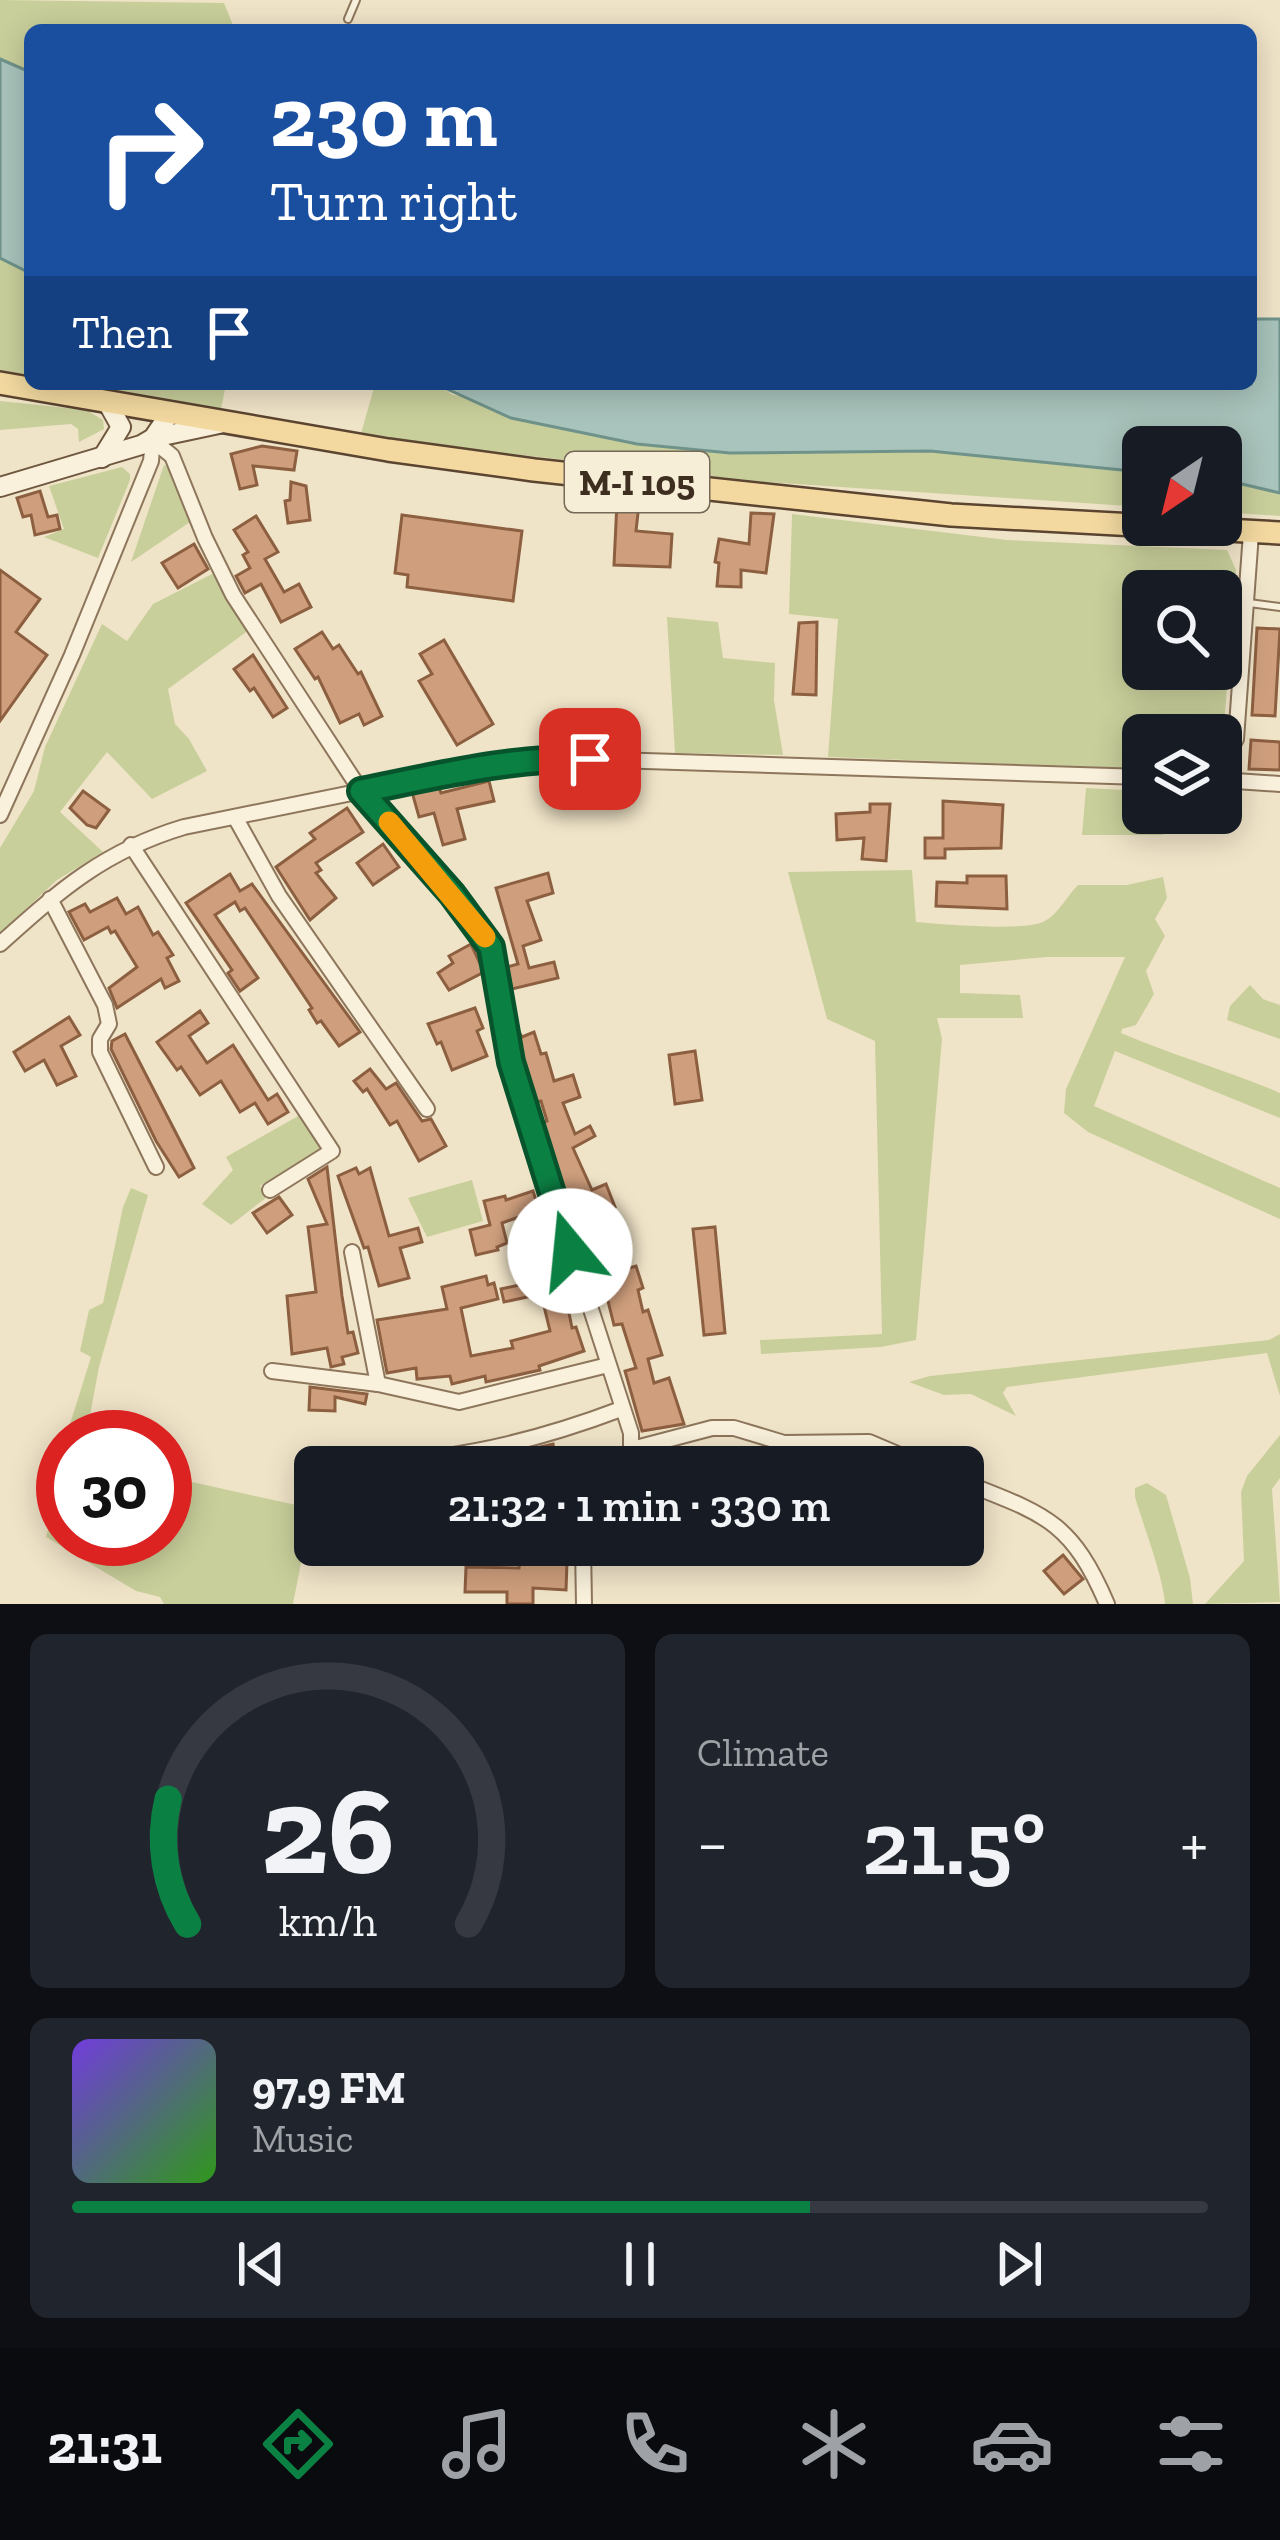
<!DOCTYPE html>
<html lang="en">
<head>
<meta charset="utf-8">
<style>
	body { margin:0; font-family:"Zilla Slab",serif; background:#20242c; color:#f1f3f6; height:100vh; display:flex; flex-direction:column; font-size:45px; white-space:nowrap }
	* { box-sizing:border-box; margin:0 }
	p { font-size:39px; color:#9ea1a6 }
	.icon { flex:none; width:66px; height:66px; fill:none; stroke:currentColor; stroke-width:2; stroke-linecap:round; stroke-linejoin:round }
	.map { position:relative; height:1604px; overflow:hidden }
	.sheet { display:flex; flex-direction:column; gap:30px; padding:30px; background:#0d0f14; flex:1 }
	.sheet>* { flex:none }
	.banner { position:absolute; left:24px; top:24px; width:1233px; height:366px; border-radius:18px; box-shadow:0 6px 30px #0003; background:#1a4fa0; color:#fff; overflow:hidden }
	.needle { width:78px; rotate:215deg }
	.tools { position:absolute; left:1122px; top:426px; display:grid; gap:24px }
	.tools a { display:grid; place-items:center; width:120px; height:120px; border-radius:18px; background:#171b24; box-shadow:0 6px 30px #0003; font-size:60px }
	.speed { position:absolute; left:36px; top:1410px; display:flex; gap:24px; font-size:60px; font-weight:700; text-align:center }
	.speed>* { display:grid; place-content:center; width:156px; height:156px; border-radius:50%; background:#171b24; box-shadow:0 6px 30px #0003; line-height:1 }
	.speed .limit { border:18px solid #d22; background:#fff; color:#111 }
	.pin { position:absolute; display:grid; place-items:center; width:102px; height:102px; color:#fff; margin:-51px; border-radius:24px; box-shadow:0 6px 18px #0006 }
	.me { position:absolute; width:132px; margin:-66px; rotate:343deg; stroke-linejoin:round; filter:drop-shadow(0 0 9px #0008) }
	.turn { display:flex; align-items:center; gap:42px; height:252px; padding:0 48px; font-size:54px }
	.turn .icon { width:156px; height:156px; stroke-width:2.5 }
	.turn b { display:block; font-size:84px; line-height:102px }
	.then { display:flex; align-items:center; height:114px; padding:0 48px; background:#0003; gap:24px; font-size:45px }
	.big { font-size:90px; font-weight:600; line-height:1.1 }
	.sheet .widget { flex:1; display:flex; flex-direction:column; justify-content:center; gap:18px; min-width:0; padding:0 42px; border-radius:18px; background:#20242c }
	.sheet .dial { align-items:center; gap:0 }
	.dial svg { height:312px; overflow:visible; fill:none; stroke:#363941; stroke-width:7; stroke-linecap:round; text-anchor:middle }
	.dial text { fill:#f1f3f6; stroke:none }
	.song { display:flex; align-items:center; gap:36px }
	.cover { width:144px; height:144px; border-radius:18px; background:linear-gradient(135deg,hsl(260 70% 55%),hsl(110 70% 35%)) }
	.played { height:12px; border-radius:6px; background:linear-gradient(90deg,#0b8043 65%,#363941 65%) }
	.keys { display:flex; justify-content:space-around; direction:ltr }
	.heat { display:flex; justify-content:space-between; align-items:center; font-size:66px; direction:ltr }
	.sheet .tiles { flex:1; display:grid; gap:30px; grid-template-columns:1fr 1fr }
	.widget:last-child { grid-column:span 2 }
	.trip { position:absolute; left:294px; top:1446px; width:690px; height:120px; border-radius:18px; background:#171b24; box-shadow:0 6px 30px #0003; font-weight:600; line-height:120px; text-align:center }
	.tabs { display:flex; height:192px; justify-content:space-around; align-items:center; background:#090b0e; color:#9ea1a6 }
	.tabs .icon { width:84px; height:84px }
	.tabs .active { color:#0b8043 }
	.tabs b { font-size:54px; color:#f1f3f6 }
	.map>svg:first-child { display:block }
</style>
</head>
<body>
<div class="map">
<svg width="1280" height="1604" viewBox="0 0 1280 1604">
	<rect width="100%" height="100%" fill="#f0e4c8"/>
	<!-- green -->
	<g fill="#c9cf9b" fill-rule="evenodd">
		<polygon points="0,0 224,3 235,30 30,30 30,72 0,59"/>
		<polygon points="0,258 30,273 30,375 0,370"/>
		<polygon points="81,384 226,384 220,415"/>
		<polygon points="375,384 436,384 453,395 871,449 930,451 1143,472 1143,507 765,482 360,437"/>
		<polygon points="0,401 86,410 103,420 104,429 79,442 78,429 71,424 0,430"/>
		<polygon points="164,465 169,467 193,520 131,562"/>
		<polygon points="122,467 130,474 130,480 98,558 44,537 64,529 49,486"/>
		<polygon points="1221,479 1280,493 1280,516 1221,512"/>
		<path d="M792,514L1007,540L1227,550L1236,570L1223,739L1221,742V735H1143V769L828,757L838,619L789,614ZM1143,591H1221V669H1143Z"/>
		<polygon points="216,572 221,588 249,630 168,689 175,724 189,739 207,771 152,799 107,752 60,812 103,852 57,880 0,933 0,848 34,791 45,747 102,624 127,641 153,604"/>
		<polygon points="667,617 718,622 723,658 775,663 774,700 783,755 675,753"/>
		<polygon points="1086,788 1143,791 1143,813 1171,813 1163,835 1082,835"/>
		<path d="M912,870L916,922C940,924 1027,932 1045,921C1058,914 1067,896 1078,885H1127L1163,877L1167,898L1155,919L1165,936L1146,971L1154,994L1136,1025L1122,1029L1121,1033C1174,1056 1227,1070 1280,1093V1118L1115,1051L1094,1106L1280,1188V1219L1088,1132L1064,1113L1066,1089L1125,957H1047L960,965V993L1020,995L1023,1018H937L942,1039L916,1340L881,1347L761,1354L760,1340L882,1334L875,1041L827,1019L788,872Z"/>
		<polygon points="1250,985 1263,999 1280,1005 1280,1039 1227,1020 1230,1006"/>
		<polygon points="300,1115 321,1150 260,1186 267,1197 231,1225 202,1204 233,1170 226,1157"/>
		<polygon points="472,1180 483,1221 427,1237 408,1198"/>
		<polygon points="131,1188 148,1195 99,1367 86,1437 66,1437 91,1357 80,1351 89,1310 103,1303 123,1207"/>
		<polygon points="1280,1334 1280,1396 1267,1353 1007,1387 1003,1393 1016,1416 971,1394 944,1395 909,1382 930,1376 1269,1340"/>
		<polygon points="1280,1435 1280,1478 1272,1489 1280,1602 1205,1604 1244,1561 1241,1492 1247,1476"/>
		<polygon points="165,1476 305,1507 307,1532 293,1604 164,1604 160,1597 136,1591 46,1537 63,1477 63,1539 165,1539"/>
		<path d="M1147,1483L1166,1495L1190,1578L1193,1604H1165C1163,1575 1144,1528 1135,1497V1488Z"/>
	</g>
	<!-- water -->
	<g fill="#a9c4bc" stroke="#6f938a" stroke-width="3">
		<polygon points="0,59 30,72 30,273 0,258"/>
		<polygon points="1251,319 1280,319 1280,493 1221,479 1221,447 1143,447 1143,472 930,451 730,453 637,444 511,418 436,384 1251,384"/>
	</g>
	<!-- building -->
	<g fill="#cf9f7d" stroke="#8d5f41" stroke-width="3">
		<polygon points="262,446 297,451 294,470 253,466 257,485 240,489 231,454"/>
		<polygon points="291,482 306,486 310,520 288,523 285,501 290,500"/>
		<polygon points="40,491 48,517 57,515 60,529 35,535 31,515 23,517 17,498"/>
		<polygon points="617,502 639,504 636,531 672,534 670,567 614,565"/>
		<polygon points="751,513 774,514 766,573 741,570 741,587 717,586 719,563 715,562 719,539 749,544"/>
		<polygon points="402,515 522,531 513,601 407,587 408,575 395,573"/>
		<polygon points="256,516 278,552 265,559 284,592 299,584 311,607 281,622 261,584 245,593 236,576 250,568 243,555 248,552 234,530"/>
		<polygon points="194,544 208,569 178,588 162,563"/>
		<polygon points="0,570 40,599 16,632 47,655 0,721"/>
		<polygon points="817,622 816,695 793,694 799,623"/>
		<polygon points="1257,628 1280,629 1275,716 1252,715"/>
		<polygon points="322,632 333,649 339,645 358,674 361,672 382,716 364,725 359,714 340,723 318,677 315,679 295,649"/>
		<polygon points="444,640 493,724 457,745 419,681 432,674 420,654"/>
		<polygon points="253,655 287,708 273,717 254,688 250,691 234,669"/>
		<polygon points="1251,740 1280,742 1280,770 1249,769"/>
		<polygon points="489,781 494,801 457,809 465,839 443,845 434,813 419,817 412,792 439,787 441,793"/>
		<polygon points="83,791 109,810 96,828 87,825 70,808"/>
		<polygon points="943,801 1003,805 1001,848 945,849 945,858 925,858 925,838 943,838"/>
		<polygon points="870,804 890,804 886,861 862,859 864,838 837,840 836,814 870,812"/>
		<polygon points="347,808 363,832 316,863 321,870 316,873 336,898 310,920 276,867 315,839 310,833"/>
		<polygon points="383,844 399,867 373,885 357,863"/>
		<polygon points="548,873 553,893 527,901 541,940 523,946 529,968 554,962 558,978 512,989 507,967 518,964 496,888"/>
		<polygon points="230,874 240,891 252,884 360,1032 339,1046 321,1021 317,1023 309,1010 312,1008 284,966 245,908 240,911 235,902 215,915 258,978 240,991 228,973 232,970 186,903"/>
		<polygon points="967,876 1006,876 1007,909 936,906 937,882 967,883"/>
		<polygon points="117,898 126,914 138,907 153,935 158,932 173,955 167,958 179,981 165,988 161,979 117,1008 109,988 137,967 115,931 111,933 108,927 84,940 69,912 85,904 90,912"/>
		<polygon points="471,944 484,972 449,990 438,973 453,963 449,956"/>
		<polygon points="475,1008 483,1028 477,1031 487,1056 452,1070 441,1042 437,1044 428,1024"/>
		<polygon points="200,1011 208,1023 189,1036 207,1063 233,1045 268,1100 277,1094 288,1112 268,1124 255,1103 240,1112 221,1081 200,1095 181,1067 177,1070 157,1042"/>
		<polygon points="69,1017 80,1035 61,1046 76,1076 57,1085 44,1060 25,1071 14,1052"/>
		<polygon points="516,1027 522,1037 534,1032 541,1054 546,1053 554,1081 573,1075 580,1097 563,1103 575,1134 590,1126 595,1136 573,1148 592,1190 606,1184 615,1207 573,1218 543,1123 547,1121 541,1101 536,1102 522,1059"/>
		<polygon points="125,1034 194,1168 179,1177 156,1141 111,1049 112,1041"/>
		<polygon points="695,1051 702,1100 675,1104 669,1055"/>
		<polygon points="370,1069 386,1089 396,1083 422,1121 431,1119 446,1146 419,1161 397,1121 390,1125 367,1089 363,1092 354,1081"/>
		<polygon points="327,1167 342,1296 348,1333 353,1332 358,1353 342,1357 344,1364 331,1367 327,1348 292,1354 287,1296 316,1292 308,1227 327,1224 308,1179"/>
		<polygon points="356,1168 359,1174 370,1168 389,1236 418,1228 422,1242 400,1248 409,1278 379,1286 368,1247 364,1248 338,1176"/>
		<polygon points="533,1191 539,1210 502,1223 507,1243 497,1247 498,1250 476,1255 470,1230 490,1225 484,1201 505,1196 506,1200"/>
		<polygon points="279,1197 292,1215 267,1233 253,1213"/>
		<polygon points="715,1227 725,1333 704,1335 693,1229"/>
		<polygon points="607,1232 619,1271 636,1266 643,1288 638,1290 643,1312 648,1310 662,1355 648,1359 654,1383 669,1378 684,1424 642,1431 625,1371 636,1368 622,1324 614,1325 599,1265 589,1268 580,1240"/>
		<polygon points="558,1258 572,1328 576,1327 584,1351 539,1366 540,1370 486,1382 485,1376 452,1384 450,1376 417,1379 416,1368 387,1373 377,1320 447,1309 442,1287 486,1276 488,1285 494,1283 498,1299 461,1308 471,1356 513,1348 511,1341 550,1331 541,1294 504,1302 501,1289 533,1282 529,1264"/>
		<polygon points="310,1387 367,1394 365,1404 335,1397 335,1411 309,1410"/>
		<polygon points="553,1444 555,1459 527,1466 476,1467 476,1462"/>
		<polygon points="522,1545 561,1545 561,1562 567,1562 566,1590 533,1588 533,1604 507,1604 507,1592 465,1592 466,1567 519,1568"/>
		<polygon points="1063,1555 1083,1579 1064,1594 1044,1571"/>
	</g>
	<g fill="none" stroke-linecap="round" stroke-linejoin="round">
		<defs>
			<g id="lane">
				<polyline points="348,19 356,0"/>
				<polyline points="1249,603 1280,607"/>
			</g>
			<g id="street">
				<polyline points="155,442 172,456 205,538 233,595 361,791 423,860 491,947 511,1062 631,1433 631,1454 621,1467"/>
				<polyline points="1221,766 1236,739 1251,533"/>
				<polyline points="1221,780 1280,784"/>
				<polyline points="0,815 72,655 151,461 153,438"/>
				<polyline points="235,817 279,896 427,1109"/>
				<polyline points="131,845 332,1151 270,1190"/>
				<polyline points="50,899 105,1005 109,1024 100,1039 100,1052 156,1167"/>
				<path d="M0,944C60,890 104,851 184,827L495,764L550,758L1143,777"/>
				<polyline points="352,1252 378,1384"/>
				<polyline points="272,1371 378,1384 459,1402 608,1365"/>
				<polyline points="632,1449 712,1428 734,1428 784,1443 869,1442 928,1467"/>
				<path d="M319,1459C420,1470 526,1445 621,1409"/>
				<path d="M963,1482C1044,1514 1071,1520 1107,1604"/>
				<polyline points="583,1545 584,1604"/>
			</g>
			<g id="secondary">
				<polyline points="153,438 219,424"/>
				<polyline points="102,458 121,427 107,402"/>
				<polyline points="0,487 141,445 153,438 170,413"/>
			</g>
			<polyline id="primary" points="0,383 388,450 534,470 951,515 1280,533"/>
		</defs>
		<!-- lane casing -->
		<use href="#lane" stroke="#8d765c" stroke-width="10"/>
		<!-- street casing -->
		<use href="#street" stroke="#8d765c" stroke-width="18"/>
		<!-- secondary casing -->
		<use href="#secondary" stroke="#6f573f" stroke-width="22"/>
		<!-- primary casing -->
		<use href="#primary" stroke="#5b4430" stroke-width="26"/>
		<!-- lane -->
		<use href="#lane" stroke="#faf1dc" stroke-width="6"/>
		<!-- street -->
		<use href="#street" stroke="#faf1dc" stroke-width="14"/>
		<!-- secondary -->
		<use href="#secondary" stroke="#faf1dc" stroke-width="18"/>
		<!-- primary -->
		<use href="#primary" stroke="#f3d9a0" stroke-width="21"/>
	</g>
	<g fill="none" stroke-linecap="round" stroke-linejoin="round">
		<defs>
			<path id="route" d="M570,1251L511,1062L491,947L452,894L361,791C437,776 512,757 590,759"/>
		</defs>
		<!-- route casing -->
		<use href="#route" stroke="#07532c" stroke-width="30"/>
		<!-- route -->
		<use href="#route" stroke="#0b8043" stroke-width="21"/>
		<!-- slow -->
		<polyline stroke="#f59e0b" stroke-width="21" points="389,822 485,937"/>
	</g>
	<g text-anchor="middle" dominant-baseline="central" stroke-width="9" stroke-linejoin="round" paint-order="stroke">
		<!-- shield labels -->
		<rect fill="#f7eed8" stroke="#756857" stroke-width="3" x="565" y="452" width="144" height="60" rx="9"/>
		<g font-size="36" font-weight="bold" fill="#3d2e20">
			<text x="637" y="482">M-I 105</text>
		</g>
	</g>
</svg>
<div class="tools">
<a><svg class="needle" viewBox="-14 -14 28 28"><path d="M0-13l5 13h-10z" fill="#e53935"/><path d="M0 13l5-13h-10z" fill="#9ea1a6"/></svg></a>
<a><svg class="icon" aria-label="search" viewBox="0 0 24 24"><circle cx="10" cy="10" r="6"/><path d="M15 15l6 6"/></svg></a>
<a><svg class="icon" aria-label="layers" viewBox="0 0 24 24"><path d="M12 4l9 5-9 5-9-5zM3 14l9 5 9-5"/></svg></a>
</div>
<div class="speed"><div class="limit">30</div></div>
<div class="pin" style="left:590px;top:759px;background:#d93025"><svg class="icon" aria-label="arrive" viewBox="0 0 24 24"><path d="M6 21V4h12l-3 4 3 4H6"/></svg></div>
<svg class="me" style="left:570px;top:1251px" viewBox="-20 -20 40 40"><circle r="19" fill="#fff"/><path d="M0-13L10 11 0 6-10 11z" fill="#0b8043"/></svg>
<div class="trip">21:32 · 1 min · 330 m</div>
<div class="banner">
<div class="turn"><svg class="icon" aria-label="right" viewBox="0 0 24 24"><path d="M7 20v-9h11M14 6l5 5-5 5"/></svg><div><b>230 m</b>Turn right</div></div>
<div class="then">Then<svg class="icon" aria-label="arrive" viewBox="0 0 24 24"><path d="M6 21V4h12l-3 4 3 4H6"/></svg></div>
</div>
</div>
<section class="sheet">
<div class="tiles">
<div class="widget dial"><svg viewBox="0 0 100 80">
<path d="M14 69A42 42 0 1 1 86 69"/>
<path d="M14 69A42 42 0 0 1 9 37" stroke="#0b8043"/>
<text x="50" y="56" font-size="32" font-weight="700">26</text>
<text x="50" y="72" font-size="11">km/h</text>
</svg></div>
<div class="widget"><p>Climate</p>
<div class="heat"><a>−</a><b class="big">21.5°</b><a>+</a></div>
</div>
<div class="widget">
<div class="song"><i class="cover"></i><div><b>97.9 FM</b><p>Music</p></div></div>
<div class="played"></div>
<div class="keys"><svg class="icon" aria-label="previous" viewBox="0 0 24 24"><path d="M18 5L8 12l10 7zM5 5v14"/></svg><svg class="icon" aria-label="pause" viewBox="0 0 24 24"><path d="M8 5v14M16 5v14"/></svg><svg class="icon" aria-label="next" viewBox="0 0 24 24"><path d="M6 5l10 7-10 7zM19 5v14"/></svg></div>
</div>
</div>
</section>
<nav class="tabs">
<b>21:31</b>
<svg class="icon active" aria-label="directions" viewBox="0 0 24 24"><path d="M12 3l9 9-9 9-9-9zM9 14v-3h6M13 9l2 2-2 2"/></svg>
<svg class="icon" aria-label="music" viewBox="0 0 24 24"><path d="M9 18V5l10-2v13"/><circle cx="6" cy="18" r="3"/><circle cx="16" cy="16" r="3"/></svg>
<svg class="icon" aria-label="phone" viewBox="0 0 24 24"><path d="M5 4h4l2 5-3 2q2 4 5 5l2-3 5 2v4C11 20 4 13 5 4z"/></svg>
<svg class="icon" aria-label="climate" viewBox="0 0 24 24"><path d="M12 3v18M4 7l16 10M4 17L20 7"/></svg>
<svg class="icon" aria-label="car" viewBox="0 0 24 24"><path d="M5 17H2v-5l4-1 3-4h7l3 4 3 1v5h-3M9 17h6M6 11h13"/><circle cx="7" cy="17" r="2"/><circle cx="17" cy="17" r="2"/></svg>
<svg class="icon" aria-label="filters" viewBox="0 0 24 24"><path d="M4 7h16M4 17h16"/><circle cx="9" cy="7" r="2"/><circle cx="15" cy="17" r="2"/></svg>
</nav>
</body>
</html>
